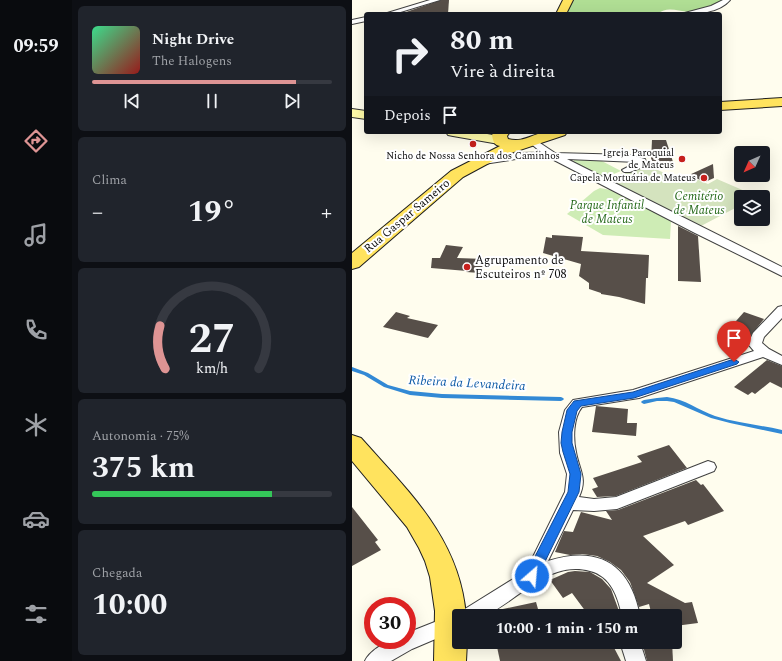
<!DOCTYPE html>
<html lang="pt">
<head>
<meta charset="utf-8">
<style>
	body { margin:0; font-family:Spectral,serif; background:#20242c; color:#f1f3f6; height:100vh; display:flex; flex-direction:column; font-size:15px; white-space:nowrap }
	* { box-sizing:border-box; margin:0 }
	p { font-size:13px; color:#9ea1a6 }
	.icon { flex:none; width:22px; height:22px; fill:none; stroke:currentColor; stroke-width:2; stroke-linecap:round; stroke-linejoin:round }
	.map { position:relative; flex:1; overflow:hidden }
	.side { display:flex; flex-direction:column; gap:6px; padding:6px; background:#0d0f14; width:280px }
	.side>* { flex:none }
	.top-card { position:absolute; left:12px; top:12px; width:358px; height:122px; border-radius:4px; box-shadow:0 4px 16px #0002; background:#171b24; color:#f1f3f6; overflow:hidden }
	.needle { width:26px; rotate:225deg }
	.fabs { position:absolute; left:382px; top:146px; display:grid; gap:8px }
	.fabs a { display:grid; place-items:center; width:36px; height:36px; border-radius:4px; background:#171b24; box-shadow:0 4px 16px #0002; font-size:20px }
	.speed { position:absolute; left:12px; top:597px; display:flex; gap:8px; font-size:20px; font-weight:700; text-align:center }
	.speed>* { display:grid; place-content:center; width:52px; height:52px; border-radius:50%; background:#171b24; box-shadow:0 4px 16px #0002; line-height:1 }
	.speed .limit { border:6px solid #d22; background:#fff; color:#111 }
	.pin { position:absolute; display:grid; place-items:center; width:34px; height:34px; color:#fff; margin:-41px -17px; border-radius:50% 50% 50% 0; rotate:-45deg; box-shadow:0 0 4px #0007 }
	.pin .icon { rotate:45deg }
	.me { position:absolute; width:44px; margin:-22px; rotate:27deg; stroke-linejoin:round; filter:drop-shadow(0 0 3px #0008) }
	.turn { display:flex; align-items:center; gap:14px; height:84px; padding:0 20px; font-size:18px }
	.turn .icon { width:52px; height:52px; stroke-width:2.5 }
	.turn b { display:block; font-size:28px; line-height:34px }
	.then { display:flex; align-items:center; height:38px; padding:0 20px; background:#0003; gap:8px; font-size:15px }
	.big { font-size:30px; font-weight:700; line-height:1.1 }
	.side .widget { flex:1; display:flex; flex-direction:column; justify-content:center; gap:6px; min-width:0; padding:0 14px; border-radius:6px; background:#20242c }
	.side .dial { align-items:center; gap:0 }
	.dial svg { height:104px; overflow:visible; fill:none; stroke:#363941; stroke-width:7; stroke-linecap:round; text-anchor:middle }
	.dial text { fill:#f1f3f6; stroke:none }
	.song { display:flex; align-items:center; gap:12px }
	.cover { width:48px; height:48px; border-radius:6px; background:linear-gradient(135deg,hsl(150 70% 55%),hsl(0 70% 35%)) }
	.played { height:4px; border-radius:2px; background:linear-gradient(90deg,#de9494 85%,#363941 85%) }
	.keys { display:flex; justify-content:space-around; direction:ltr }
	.heat { display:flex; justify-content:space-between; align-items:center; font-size:22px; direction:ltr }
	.charge { height:6px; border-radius:3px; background:linear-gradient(90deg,#34c759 75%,#363941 0) }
	.trip { position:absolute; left:100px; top:609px; width:230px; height:40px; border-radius:4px; background:#171b24; box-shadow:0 4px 16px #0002; font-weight:700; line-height:40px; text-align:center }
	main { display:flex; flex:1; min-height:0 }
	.dock { display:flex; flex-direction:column; width:72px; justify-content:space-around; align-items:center; background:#090b0e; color:#9ea1a6 }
	.dock .icon { width:28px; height:28px }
	.dock .active { color:#de9494 }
	.dock b { font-size:18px; color:#f1f3f6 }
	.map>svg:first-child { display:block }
</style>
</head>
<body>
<main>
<nav class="dock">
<b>09:59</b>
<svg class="icon active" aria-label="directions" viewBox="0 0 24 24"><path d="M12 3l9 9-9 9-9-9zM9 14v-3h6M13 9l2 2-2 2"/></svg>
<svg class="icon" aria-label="music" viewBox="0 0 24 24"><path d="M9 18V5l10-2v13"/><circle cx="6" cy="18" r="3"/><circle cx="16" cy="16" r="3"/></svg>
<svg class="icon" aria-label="phone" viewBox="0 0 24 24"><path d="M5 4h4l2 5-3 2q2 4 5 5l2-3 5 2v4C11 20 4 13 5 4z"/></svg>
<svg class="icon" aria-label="climate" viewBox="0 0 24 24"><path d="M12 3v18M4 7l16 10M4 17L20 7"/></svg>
<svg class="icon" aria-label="car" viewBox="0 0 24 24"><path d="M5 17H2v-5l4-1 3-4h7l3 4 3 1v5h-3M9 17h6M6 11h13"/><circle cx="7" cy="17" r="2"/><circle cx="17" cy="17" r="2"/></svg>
<svg class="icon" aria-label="filters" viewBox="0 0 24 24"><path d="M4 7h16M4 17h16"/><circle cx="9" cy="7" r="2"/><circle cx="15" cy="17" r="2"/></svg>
</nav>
<section class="side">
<div class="widget">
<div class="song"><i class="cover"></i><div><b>Night Drive</b><p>The Halogens</p></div></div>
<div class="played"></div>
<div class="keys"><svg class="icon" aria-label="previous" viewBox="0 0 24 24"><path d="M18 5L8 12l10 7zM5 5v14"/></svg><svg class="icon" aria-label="pause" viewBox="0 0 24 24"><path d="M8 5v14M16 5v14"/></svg><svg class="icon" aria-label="next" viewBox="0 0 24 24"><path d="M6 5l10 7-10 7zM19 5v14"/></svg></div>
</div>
<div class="widget"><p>Clima</p>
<div class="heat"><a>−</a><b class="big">19°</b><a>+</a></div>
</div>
<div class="widget dial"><svg viewBox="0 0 100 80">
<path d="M14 69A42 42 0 1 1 86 69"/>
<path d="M14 69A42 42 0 0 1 10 36" stroke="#de9494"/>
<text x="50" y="56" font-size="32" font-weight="700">27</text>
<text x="50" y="72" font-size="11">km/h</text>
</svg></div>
<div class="widget"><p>Autonomia · 75%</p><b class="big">375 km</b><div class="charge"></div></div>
<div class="widget"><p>Chegada</p><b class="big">10:00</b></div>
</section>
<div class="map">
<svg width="430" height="661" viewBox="0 0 430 661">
	<rect width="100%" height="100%" fill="#fffdee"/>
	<!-- green -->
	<g fill="#ceecb5">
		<polygon points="227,159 246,159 269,171 252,178 221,162 222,160"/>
		<polygon points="248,188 259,190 319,221 318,239 251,235 215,214 242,191"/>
	</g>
	<!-- forest -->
	<path fill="#b0de94" d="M222,0H371C366,6 343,12 336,12C326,11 314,6 306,14H219L215,12Z"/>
	<!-- cemetery -->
	<polygon fill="#d4e3be" points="292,164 333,182 342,178 356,184 365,179 402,195 402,197 389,197 389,205 349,226 254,180"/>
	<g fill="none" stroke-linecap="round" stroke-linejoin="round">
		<!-- stream -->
		<g fill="#3289d5" fill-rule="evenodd">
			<polygon points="0,367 16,373 36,385 58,391 90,394 209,397 211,398 212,399 211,400 209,401 90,398 58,395 32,387 12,375 0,371"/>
			<path d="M315,397C333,399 346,410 363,416C385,423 408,425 430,430V434L378,423L359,418L322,402L315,401H305L292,404L290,403L289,402L290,401L292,400L305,398Z"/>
		</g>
	</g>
	<!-- building -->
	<g fill="#574f49">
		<polygon points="89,0 97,0 96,14 55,14 54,12"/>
		<polygon points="300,140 314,140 321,162 299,161"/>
		<polygon points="361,164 362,178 353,182 337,175"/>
		<polygon points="326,226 346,236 349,282 326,281"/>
		<polygon points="200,235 231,237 229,251 297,255 296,278 294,278 293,304 267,297 249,294 249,293 237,289 237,283 227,276 229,264 191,253 194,237 200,238"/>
		<polygon points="94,245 111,247 105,258 133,259 128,273 114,272 115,271 79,268 80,258 88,258"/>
		<polygon points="44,312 58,316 55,318 86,325 76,338 31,327"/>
		<polygon points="392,312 412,319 390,346 369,338"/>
		<polygon points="415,360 430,366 430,388 418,382 403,394 400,392 396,395 382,387"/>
		<polygon points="244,406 276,409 275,423 285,423 284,436 240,432"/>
		<polygon points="317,445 335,468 264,496 245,497 240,489 246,487 241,478 290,462 285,456"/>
		<polygon points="344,480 349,485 351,484 372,511 336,525 333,521 291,536 322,565 295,583 333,603 340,602 346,623 323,626 323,616 300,616 297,604 287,607 278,582 269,570 258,562 245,556 230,554 218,555 203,552 212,531 221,532 229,512 260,520 254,511 266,510"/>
		<polygon points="0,507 26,540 23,542 29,550 0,566"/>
		<polygon points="223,571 238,572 250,579 259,589 267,611 257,616 237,616 220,593 211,598 198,580 216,572"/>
		<polygon points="184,602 188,616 147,616 146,610"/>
		<polygon points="144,642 259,642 269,661 148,661"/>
		<polygon points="290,642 320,642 321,661 295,661"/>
	</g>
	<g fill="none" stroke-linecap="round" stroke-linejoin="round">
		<defs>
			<g id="street">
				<polygon points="78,0 88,0 42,14 32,14"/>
				<path d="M371,0H378C367,13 345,14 329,14L359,6Z"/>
				<polygon points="14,17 14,21 0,24 0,20"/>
				<path d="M182,139L203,153L278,155L293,159L295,164L293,166L278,172H272L270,170L285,162L215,159L430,267V276L343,233L200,159L170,158L132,164L127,161L129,159C149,154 169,152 190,153L177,142Z"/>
				<path d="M430,306V318L412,337L410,343L417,349L430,356V365L411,357L287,398L230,407C221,418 221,439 224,452C227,470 236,478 227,497L242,499L264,497L356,461L362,463L364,467L362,471L265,509L242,511L221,510L196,561C247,545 278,564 288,616H270C266,597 259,576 238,571C197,560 168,599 134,615C127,618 115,616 107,616V629L60,649L39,661H13C17,652 32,642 42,640C46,639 51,640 55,640V633L108,612L174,571L213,492L215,474L208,453L207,432L213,410L221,400L281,390L402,351L396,344L401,333L426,307Z"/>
				<polygon points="268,642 288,642 294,661 274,661"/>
			</g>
			<g id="secondary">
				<polygon points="0,109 14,111 14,119 0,117"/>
				<polygon points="94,132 124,132 152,137 154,140 152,143 147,144 101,136 96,135"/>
			</g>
			<g id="primary">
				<polygon points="211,0 221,0 214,14 204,14"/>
				<polygon points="430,98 430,106 368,110 368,102"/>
				<path d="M142,132H158L155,136L156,139C170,143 179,135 193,132C200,131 208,132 215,132L213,135L150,156L111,177L7,267L0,269V253L99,171L148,146C142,145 141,141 140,135Z"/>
				<path d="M0,435L9,438C57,492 108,539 114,616H107V642H115L114,661H82L83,611L78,577L73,561L67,548L55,527L0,461Z"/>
			</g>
		</defs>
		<!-- street casing -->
		<use href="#street" stroke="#414141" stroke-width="2"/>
		<!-- secondary casing -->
		<use href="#secondary" stroke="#303030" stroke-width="2"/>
		<!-- primary casing -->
		<use href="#primary" stroke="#1f1f1f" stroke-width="2"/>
		<!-- street -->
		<use href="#street" fill="#fff" fill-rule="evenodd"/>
		<!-- secondary -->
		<use href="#secondary" fill="#fffba9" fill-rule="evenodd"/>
		<!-- primary -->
		<use href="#primary" fill="#ffe35e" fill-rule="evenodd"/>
	</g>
	<!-- route -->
	<polygon fill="#1a73e8" stroke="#114b97" points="382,359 387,362 385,364 282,398 229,406 225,411 220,432 220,443 229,474 227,492 184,580 180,581 175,580 173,576 216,492 218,474 211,452 209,443 210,432 215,410 222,401 281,392"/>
	<!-- markers -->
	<g fill="#c6201d" stroke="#fff" stroke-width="1.5">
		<circle cx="121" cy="144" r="4"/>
		<circle cx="330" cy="159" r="4"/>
		<circle cx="352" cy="178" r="4"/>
		<circle cx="115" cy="267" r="4"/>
	</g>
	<g text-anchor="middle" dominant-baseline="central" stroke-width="4" stroke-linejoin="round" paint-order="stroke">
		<!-- far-poi labels -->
		<g font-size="10" fill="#0e0e0e" stroke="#fff" text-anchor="end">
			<text x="322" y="153">Igreja Paroquial<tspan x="322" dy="12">de Mateus</tspan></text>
			<text x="121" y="156" text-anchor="middle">Nicho de Nossa Senhora dos Caminhos</text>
			<text x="344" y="178">Capela Mortuária de Mateus</text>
		</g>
		<!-- park labels -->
		<g font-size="12" font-style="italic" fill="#25691a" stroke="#fff">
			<text x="347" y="196">Cemitério<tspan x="347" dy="14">de Mateus</tspan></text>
			<text x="255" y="205">Parque Infantil<tspan x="255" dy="14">de Mateus</tspan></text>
		</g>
		<!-- street labels -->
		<g font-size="12" fill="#0e0e0e" stroke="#fff">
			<text transform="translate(55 216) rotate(-40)">Rua Gaspar Sameiro</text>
		</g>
		<!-- poi labels -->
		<g font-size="12" fill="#0e0e0e" stroke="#fff" text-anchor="start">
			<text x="123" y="260">Agrupamento de<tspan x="123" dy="14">Escuteiros nº 708</tspan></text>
		</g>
		<!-- water labels -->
		<g font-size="13" font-style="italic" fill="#0f5ba7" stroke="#fff">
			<text transform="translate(115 383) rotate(3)">Ribeira da Levandeira</text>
		</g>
	</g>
</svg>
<div class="fabs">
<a><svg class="needle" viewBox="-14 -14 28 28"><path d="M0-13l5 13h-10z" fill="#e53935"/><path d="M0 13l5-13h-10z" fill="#9ea1a6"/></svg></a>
<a><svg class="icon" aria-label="layers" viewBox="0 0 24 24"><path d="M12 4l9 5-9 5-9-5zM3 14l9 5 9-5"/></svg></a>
</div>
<div class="speed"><div class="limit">30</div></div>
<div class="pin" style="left:382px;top:362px;background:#d93025"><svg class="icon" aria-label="arrive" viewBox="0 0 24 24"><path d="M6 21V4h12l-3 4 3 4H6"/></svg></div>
<svg class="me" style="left:180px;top:576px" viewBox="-20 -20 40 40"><circle r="17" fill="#1a73e8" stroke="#fff" stroke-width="3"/><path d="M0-11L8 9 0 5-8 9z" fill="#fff"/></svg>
<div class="trip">10:00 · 1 min · 150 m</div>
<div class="top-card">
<div class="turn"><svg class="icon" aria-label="right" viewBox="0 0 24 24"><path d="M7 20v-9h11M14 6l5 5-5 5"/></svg><div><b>80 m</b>Vire à direita</div></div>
<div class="then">Depois<svg class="icon" aria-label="arrive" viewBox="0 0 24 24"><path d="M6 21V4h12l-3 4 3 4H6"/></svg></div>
</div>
</div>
</main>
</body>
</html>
